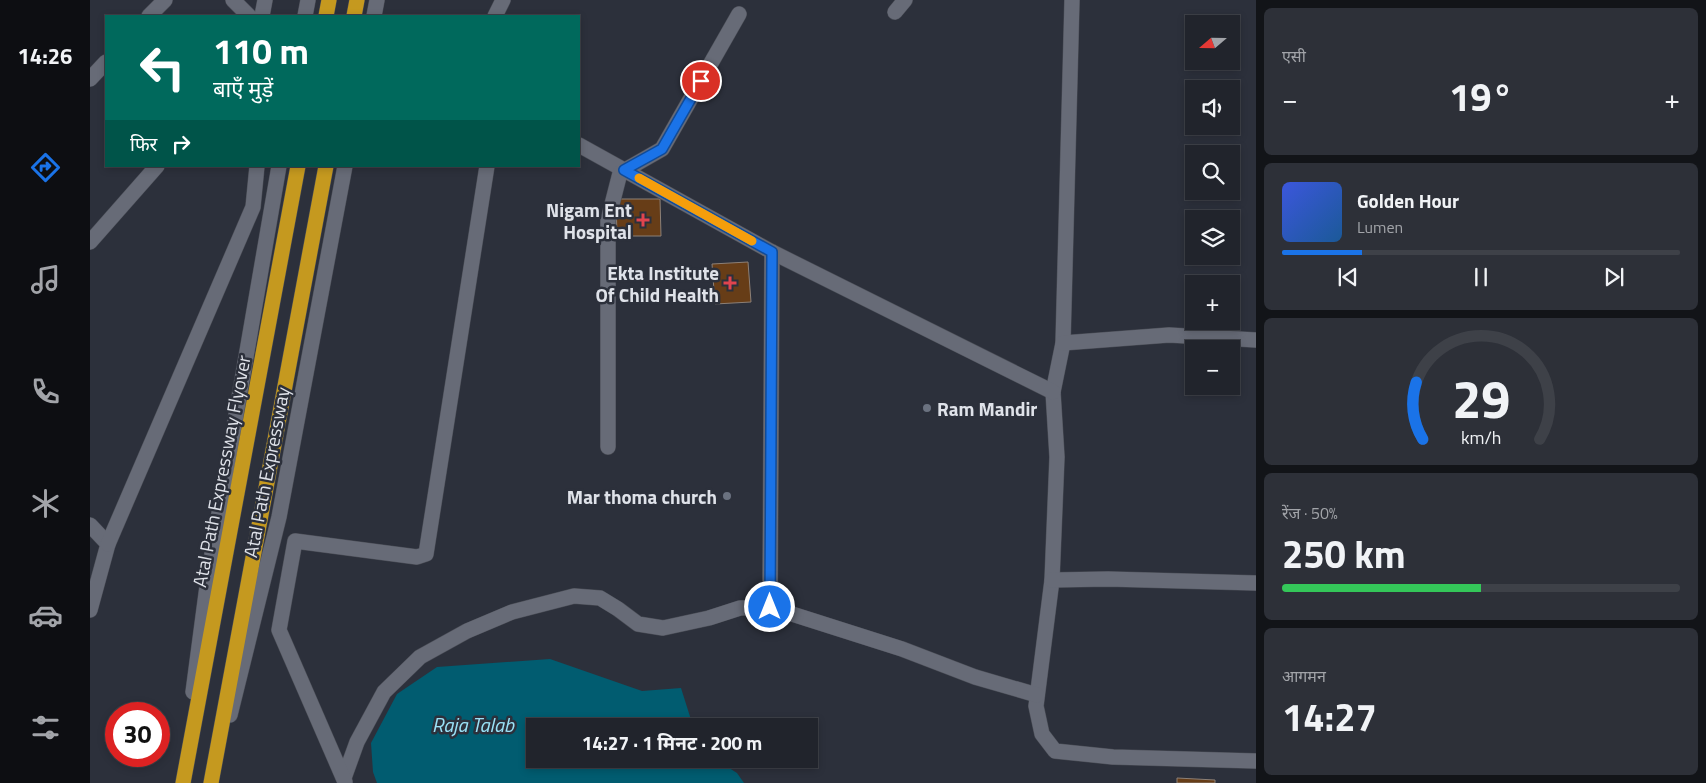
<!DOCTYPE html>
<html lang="hi">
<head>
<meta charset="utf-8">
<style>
	body { margin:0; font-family:"Titillium Web","Noto Sans Devanagari",sans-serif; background:#2d3038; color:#f1f3f6; height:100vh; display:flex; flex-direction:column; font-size:19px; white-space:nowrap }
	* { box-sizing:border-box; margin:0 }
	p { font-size:16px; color:#a2a4a9 }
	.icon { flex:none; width:28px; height:28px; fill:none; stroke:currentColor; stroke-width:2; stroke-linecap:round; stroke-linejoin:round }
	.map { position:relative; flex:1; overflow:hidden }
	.sheet { display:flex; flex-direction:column; gap:8px; padding:8px; background:#121418; width:450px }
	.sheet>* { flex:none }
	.hud { position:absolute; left:15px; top:15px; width:475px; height:152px; border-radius:0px; box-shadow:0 2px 8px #0003,0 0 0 1px #3e4148; background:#00695c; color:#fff; overflow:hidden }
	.needle { width:32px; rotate:250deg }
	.fabs { position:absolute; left:1095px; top:15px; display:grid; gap:10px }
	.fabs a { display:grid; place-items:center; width:55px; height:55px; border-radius:0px; background:#21242c; box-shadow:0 2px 8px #0003,0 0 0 1px #3e4148; font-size:25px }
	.speed { position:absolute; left:15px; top:702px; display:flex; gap:10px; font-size:25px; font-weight:700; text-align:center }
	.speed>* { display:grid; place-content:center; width:65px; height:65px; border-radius:50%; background:#21242c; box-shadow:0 2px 8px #0003,0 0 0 1px #3e4148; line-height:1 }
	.speed .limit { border:8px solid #d22; background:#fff; color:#111 }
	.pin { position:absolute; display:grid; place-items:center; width:42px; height:42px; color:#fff; margin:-21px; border:2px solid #fff; border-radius:50%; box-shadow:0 1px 5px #0007 }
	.me { position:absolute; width:55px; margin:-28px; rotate:0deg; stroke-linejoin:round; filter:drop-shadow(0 0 4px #0008) }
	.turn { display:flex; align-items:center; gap:18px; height:105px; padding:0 25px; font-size:22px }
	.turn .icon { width:65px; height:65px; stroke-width:2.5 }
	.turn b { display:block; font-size:35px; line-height:42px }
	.then { display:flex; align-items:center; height:48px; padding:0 25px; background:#0003; gap:10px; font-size:19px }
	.big { font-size:38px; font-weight:700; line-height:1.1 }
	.sheet .card { flex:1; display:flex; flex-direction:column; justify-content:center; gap:8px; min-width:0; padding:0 18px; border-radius:8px; background:#2d3038 }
	.sheet .dial { align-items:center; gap:0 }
	.dial svg { height:130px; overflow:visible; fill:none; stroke:#3e4148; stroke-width:7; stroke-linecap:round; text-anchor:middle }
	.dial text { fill:#f1f3f6; stroke:none }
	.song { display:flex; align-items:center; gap:15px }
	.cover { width:60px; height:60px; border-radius:8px; background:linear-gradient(135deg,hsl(230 70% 55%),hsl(210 70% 35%)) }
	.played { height:5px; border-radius:2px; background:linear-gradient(90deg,#1a73e8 20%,#3e4148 20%) }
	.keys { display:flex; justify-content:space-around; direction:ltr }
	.heat { display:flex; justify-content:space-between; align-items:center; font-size:28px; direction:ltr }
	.charge { height:8px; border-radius:4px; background:linear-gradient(90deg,#34c759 50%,#3e4148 0) }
	.trip { position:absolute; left:436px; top:718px; width:292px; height:50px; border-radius:0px; background:#21242c; box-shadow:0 2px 8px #0003,0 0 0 1px #3e4148; font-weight:700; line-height:50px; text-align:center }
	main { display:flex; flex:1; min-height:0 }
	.dock { display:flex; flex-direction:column; width:90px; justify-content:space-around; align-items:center; background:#0d0e12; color:#a2a4a9 }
	.dock .icon { width:35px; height:35px }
	.dock .current { color:#1a73e8 }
	.dock b { font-size:22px; color:#f1f3f6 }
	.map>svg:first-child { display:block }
</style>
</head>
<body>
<main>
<nav class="dock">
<b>14:26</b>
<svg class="icon current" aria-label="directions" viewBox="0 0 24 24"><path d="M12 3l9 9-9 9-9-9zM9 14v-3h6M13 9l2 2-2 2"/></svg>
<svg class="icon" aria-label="music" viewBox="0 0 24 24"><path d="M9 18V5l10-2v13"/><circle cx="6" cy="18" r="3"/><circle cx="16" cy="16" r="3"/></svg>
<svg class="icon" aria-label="phone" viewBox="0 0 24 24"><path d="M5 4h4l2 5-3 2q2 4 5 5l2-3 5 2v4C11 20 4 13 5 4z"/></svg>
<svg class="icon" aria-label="climate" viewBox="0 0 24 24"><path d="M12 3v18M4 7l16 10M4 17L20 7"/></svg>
<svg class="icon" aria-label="car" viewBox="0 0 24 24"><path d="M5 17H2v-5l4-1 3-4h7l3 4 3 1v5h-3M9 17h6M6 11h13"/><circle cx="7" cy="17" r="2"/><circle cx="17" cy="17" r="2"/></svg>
<svg class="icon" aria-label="filters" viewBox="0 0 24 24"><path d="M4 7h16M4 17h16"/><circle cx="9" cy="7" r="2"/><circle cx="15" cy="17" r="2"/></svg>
</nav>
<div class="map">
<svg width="1166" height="783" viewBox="0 0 1166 783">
	<rect width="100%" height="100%" fill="#2c303b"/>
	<!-- water -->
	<polygon fill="#015c70" points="460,659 552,691 591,688 603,726 445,726 445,759 625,759 647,773 654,783 287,783 283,772 281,743 307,694 347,667"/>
	<!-- building -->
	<g fill="#673d17" stroke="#8c8077">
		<polygon points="526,199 570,199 571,236 527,236"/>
		<polygon points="658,262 661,302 625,304 622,264"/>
		<polygon points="1087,778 1125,780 1125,783 1087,783"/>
	</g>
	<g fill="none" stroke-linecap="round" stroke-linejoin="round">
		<defs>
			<g id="minor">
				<polyline points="143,0 159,16"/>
				<polyline points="982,0 973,343 963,392 967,457 962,580 946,706 952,734 965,751 1023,757 1166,761"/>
				<polyline points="805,12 815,0"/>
				<polyline points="59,16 75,0"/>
				<polyline points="172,16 175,0"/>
				<polyline points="215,16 218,0"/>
				<polyline points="284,16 287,0"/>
				<polyline points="405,16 413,0"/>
				<polyline points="0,79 16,62"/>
				<polyline points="489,145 682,252 963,392"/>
				<polyline points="0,242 67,166"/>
				<polyline points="973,343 1079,335 1166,340"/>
				<polyline points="518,447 518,220 530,173 572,149 649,14"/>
				<polyline points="0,525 18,544 0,610"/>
				<polyline points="18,544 163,207 167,166"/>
				<polyline points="962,580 1018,579 1166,583"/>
				<polyline points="680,607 682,252"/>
				<polyline points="103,692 119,571 189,166"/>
				<polyline points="140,715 189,517 255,166"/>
				<polyline points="254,778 267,742 294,692 330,657 377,631 422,612 484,596 510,598 528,609 548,624 573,628 619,618 650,608 680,607 812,649 885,677 947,695"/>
				<polyline points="255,782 189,630 205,541 327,557 336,554 397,166"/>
			</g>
			<g id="highway">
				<polyline points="236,16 239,0"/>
				<polyline points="264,16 267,0"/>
				<polyline points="93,783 208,166"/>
				<polyline points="121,783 236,166"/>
			</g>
		</defs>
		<!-- minor casing -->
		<use href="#minor" stroke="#4a4d56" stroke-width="16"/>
		<!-- highway casing -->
		<use href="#highway" stroke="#4a4d56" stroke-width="16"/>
		<!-- minor -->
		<use href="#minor" stroke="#676b77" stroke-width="15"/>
		<!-- highway -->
		<use href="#highway" stroke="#c5991f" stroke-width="15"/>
	</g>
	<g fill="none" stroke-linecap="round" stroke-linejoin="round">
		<defs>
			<polyline id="route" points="611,81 572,149 534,170 682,252 680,607"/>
		</defs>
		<!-- route casing -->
		<use href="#route" stroke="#114b97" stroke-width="12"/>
		<!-- route -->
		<use href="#route" stroke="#1a73e8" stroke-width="9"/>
		<!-- slow -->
		<polyline stroke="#f59e0b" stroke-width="9" points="549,178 662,241"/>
	</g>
	<!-- markers -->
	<g fill="#e0444e" stroke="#2c303b" stroke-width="2">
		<path d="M550.5 212.5h5v5h5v5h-5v5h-5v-5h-5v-5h5z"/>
		<path d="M637.5 275.5h5v5h5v5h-5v5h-5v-5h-5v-5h5z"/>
	</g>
	<g fill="#6b7280" stroke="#2c303b" stroke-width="2">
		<circle cx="837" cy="408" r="5"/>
		<circle cx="637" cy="496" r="5"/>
	</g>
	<g text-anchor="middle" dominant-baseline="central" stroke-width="5" stroke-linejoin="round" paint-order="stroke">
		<!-- poi labels -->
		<g font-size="19" font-weight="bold" fill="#dfe2e9" stroke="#2c303b" text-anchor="end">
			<text x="542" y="209">Nigam Ent<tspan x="542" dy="22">Hospital</tspan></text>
			<text x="629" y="272">Ekta Institute<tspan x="629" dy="22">Of Child Health</tspan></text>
			<text x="847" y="408" text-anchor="start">Ram Mandir</text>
			<text x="627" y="496">Mar thoma church</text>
		</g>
		<!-- street labels -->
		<g font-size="19" fill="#dfe2e9" stroke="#2c303b">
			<text transform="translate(131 471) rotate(-79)">Atal Path Expressway Flyover</text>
			<text transform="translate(176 472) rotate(-79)">Atal Path Expressway</text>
		</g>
		<!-- water labels -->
		<g font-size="20" font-style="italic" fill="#9ae2f7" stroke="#2c303b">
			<text x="383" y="724">Raja Talab</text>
		</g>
	</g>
</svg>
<div class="fabs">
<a><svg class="needle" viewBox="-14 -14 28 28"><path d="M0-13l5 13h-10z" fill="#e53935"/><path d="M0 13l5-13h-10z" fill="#a2a4a9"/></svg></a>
<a><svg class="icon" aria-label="sound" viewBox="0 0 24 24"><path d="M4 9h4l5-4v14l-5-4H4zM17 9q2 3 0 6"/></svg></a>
<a><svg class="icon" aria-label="search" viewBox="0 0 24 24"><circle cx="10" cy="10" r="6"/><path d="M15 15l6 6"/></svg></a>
<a><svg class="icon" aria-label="layers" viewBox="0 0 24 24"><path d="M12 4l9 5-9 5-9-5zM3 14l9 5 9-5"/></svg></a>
<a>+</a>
<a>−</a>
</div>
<div class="speed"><div class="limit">30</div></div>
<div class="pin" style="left:611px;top:81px;background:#d93025"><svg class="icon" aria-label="arrive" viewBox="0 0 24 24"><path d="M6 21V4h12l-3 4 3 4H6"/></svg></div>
<svg class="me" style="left:680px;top:607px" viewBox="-20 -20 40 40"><circle r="17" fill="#1a73e8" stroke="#fff" stroke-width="3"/><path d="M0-11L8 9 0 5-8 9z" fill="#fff"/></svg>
<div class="trip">14:27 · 1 मिनट · 200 m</div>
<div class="hud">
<div class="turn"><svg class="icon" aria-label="left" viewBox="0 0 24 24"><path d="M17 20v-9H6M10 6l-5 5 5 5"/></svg><div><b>110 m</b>बाएँ मुड़ें</div></div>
<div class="then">फिर<svg class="icon" aria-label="right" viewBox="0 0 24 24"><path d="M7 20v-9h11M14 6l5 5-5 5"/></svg></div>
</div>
</div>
<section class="sheet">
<div class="card"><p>एसी</p>
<div class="heat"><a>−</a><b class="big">19°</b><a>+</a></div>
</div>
<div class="card">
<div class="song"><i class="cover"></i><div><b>Golden Hour</b><p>Lumen</p></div></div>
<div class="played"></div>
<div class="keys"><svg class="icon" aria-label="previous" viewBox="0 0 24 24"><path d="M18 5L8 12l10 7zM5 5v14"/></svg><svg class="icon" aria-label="pause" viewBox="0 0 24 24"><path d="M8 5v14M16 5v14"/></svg><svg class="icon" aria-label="next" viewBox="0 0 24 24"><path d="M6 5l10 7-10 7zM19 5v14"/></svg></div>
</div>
<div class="card dial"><svg viewBox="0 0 100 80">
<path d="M14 69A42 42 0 1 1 86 69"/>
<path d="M14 69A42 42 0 0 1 10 34" stroke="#1a73e8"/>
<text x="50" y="56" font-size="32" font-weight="700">29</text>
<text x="50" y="72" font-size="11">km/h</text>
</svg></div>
<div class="card"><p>रेंज · 50%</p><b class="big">250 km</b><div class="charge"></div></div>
<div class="card"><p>आगमन</p><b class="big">14:27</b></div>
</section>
</main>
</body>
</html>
